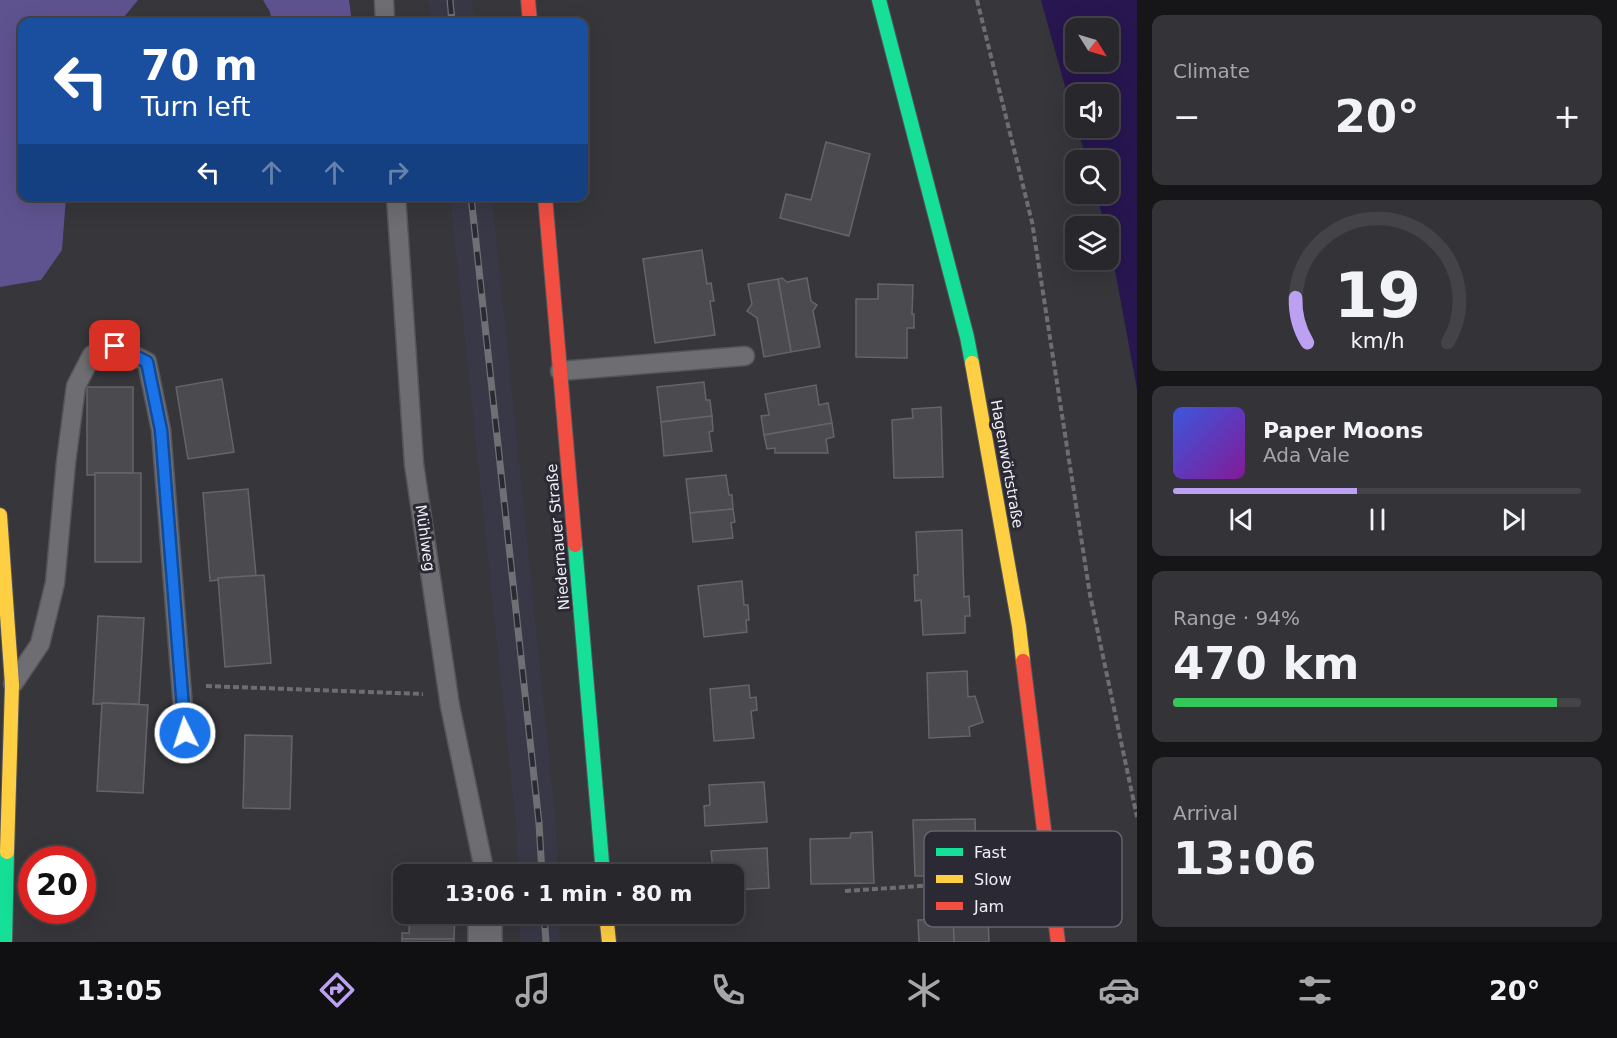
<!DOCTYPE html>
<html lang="en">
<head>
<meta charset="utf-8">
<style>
	body { margin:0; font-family:"DejaVu Sans",sans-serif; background:#343438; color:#f1f3f6; height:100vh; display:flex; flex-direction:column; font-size:22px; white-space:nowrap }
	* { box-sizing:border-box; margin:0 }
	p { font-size:20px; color:#a5a6a9 }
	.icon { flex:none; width:33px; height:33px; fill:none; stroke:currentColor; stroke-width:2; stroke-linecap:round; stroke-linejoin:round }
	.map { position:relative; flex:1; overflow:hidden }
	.side { display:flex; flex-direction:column; gap:15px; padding:15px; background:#161618; width:480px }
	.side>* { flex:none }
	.top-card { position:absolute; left:18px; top:18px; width:570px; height:183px; border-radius:12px; box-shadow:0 6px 24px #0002,0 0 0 2px #444448; background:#1a4fa0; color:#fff; overflow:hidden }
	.needle { width:39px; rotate:127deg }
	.controls { position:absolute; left:1065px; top:18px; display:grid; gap:12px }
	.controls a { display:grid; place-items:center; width:54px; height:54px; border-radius:12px; background:#28282c; box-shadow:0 6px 24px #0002,0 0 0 2px #444448; font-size:30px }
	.speed { position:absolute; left:18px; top:846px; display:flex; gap:12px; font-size:30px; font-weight:700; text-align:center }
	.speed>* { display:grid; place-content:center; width:78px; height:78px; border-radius:50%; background:#28282c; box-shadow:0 6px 24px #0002,0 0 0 2px #444448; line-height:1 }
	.speed .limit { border:9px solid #d22; background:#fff; color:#111 }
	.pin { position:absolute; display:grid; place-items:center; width:51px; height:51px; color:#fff; margin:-26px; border-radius:12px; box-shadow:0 3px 9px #0006 }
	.me { position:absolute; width:66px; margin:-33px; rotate:356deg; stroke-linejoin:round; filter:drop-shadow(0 0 4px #0008) }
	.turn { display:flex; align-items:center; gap:21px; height:126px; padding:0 24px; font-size:27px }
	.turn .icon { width:78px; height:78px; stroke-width:2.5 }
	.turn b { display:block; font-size:42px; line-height:51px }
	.lanes { display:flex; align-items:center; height:57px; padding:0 24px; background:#0003; justify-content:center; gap:30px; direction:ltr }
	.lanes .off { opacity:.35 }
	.big { font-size:45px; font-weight:600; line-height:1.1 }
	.side .widget { flex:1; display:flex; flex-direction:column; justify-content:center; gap:9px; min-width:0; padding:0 21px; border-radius:12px; background:#343438 }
	.side .dial { align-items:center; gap:0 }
	.dial svg { height:156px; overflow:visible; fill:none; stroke:#444448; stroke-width:7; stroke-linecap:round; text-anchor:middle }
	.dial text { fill:#f1f3f6; stroke:none }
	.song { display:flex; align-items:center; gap:18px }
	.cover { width:72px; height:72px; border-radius:9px; background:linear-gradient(135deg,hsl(230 70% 55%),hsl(290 70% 35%)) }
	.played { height:6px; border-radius:3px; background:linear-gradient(90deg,#bca0f2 45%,#444448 45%) }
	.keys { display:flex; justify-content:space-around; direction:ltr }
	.heat { display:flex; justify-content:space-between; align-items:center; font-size:33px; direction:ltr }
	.charge { height:9px; border-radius:4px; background:linear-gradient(90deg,#34c759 94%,#444448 0) }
	.trip { position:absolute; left:393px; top:864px; width:351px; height:60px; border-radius:12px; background:#28282c; box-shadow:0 6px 24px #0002,0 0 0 2px #444448; font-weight:600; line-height:60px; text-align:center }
	.tab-bar { display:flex; height:96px; justify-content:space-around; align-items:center; background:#101012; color:#a5a6a9 }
	.tab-bar .icon { width:42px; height:42px }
	.tab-bar .selected { color:#bca0f2 }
	.tab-bar b { font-size:27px; color:#f1f3f6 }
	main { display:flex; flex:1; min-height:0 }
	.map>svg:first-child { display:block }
</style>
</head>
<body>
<main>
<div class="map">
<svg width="1137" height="942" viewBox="0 0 1137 942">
	<rect width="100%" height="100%" fill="#36363b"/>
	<!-- built -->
	<g fill="#393847">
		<polygon points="429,0 472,0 474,22 431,22"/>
		<polygon points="450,197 492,197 555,815 558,874 518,874 516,826"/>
		<polygon points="519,914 559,914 560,942 520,942"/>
	</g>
	<!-- forest -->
	<g fill="#5e538f">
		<polygon points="0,0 138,0 120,22 22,22 22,196 66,197 62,250 41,280 0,287"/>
		<polygon points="263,0 349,0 352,22 272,22 270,12"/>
	</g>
	<!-- water -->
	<path fill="#271650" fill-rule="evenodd" d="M1041,0H1137V389L1109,238L1108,226H1105L1096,194H1108V160H1087L1077,128H1108V94H1076L1075,122ZM1076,28H1108V62H1076Z"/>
	<!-- building -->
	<g fill="#4b4a4f" stroke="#646469" stroke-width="1.5">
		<polygon points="826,142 870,154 849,236 780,218 786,194 811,200"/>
		<polygon points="702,250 707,284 711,283 714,301 710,301 715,335 655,343 643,259"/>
		<polygon points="782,278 787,282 807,278 811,301 817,305 813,311 820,347 791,352 778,279"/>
		<polygon points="778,279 791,352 764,357 757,318 747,311 752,304 748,284"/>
		<polygon points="878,284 913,285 912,314 914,314 914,328 907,328 907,358 856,357 856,299 878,299"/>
		<polygon points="222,379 234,452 188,459 176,387"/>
		<polygon points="704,382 706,400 710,400 712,416 661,422 657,387"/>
		<polygon points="816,385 819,405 828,403 832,423 764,435 761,416 769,415 765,394"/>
		<polygon points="87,387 133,387 133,473 95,473 95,475 87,475"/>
		<polygon points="941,407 943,477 894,478 892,420 913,418 912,409"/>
		<polygon points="712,416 713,431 709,432 712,451 664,456 661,422"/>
		<polygon points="832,423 834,437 826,439 828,453 775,453 775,448 767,449 764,435"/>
		<rect x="95" y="473" width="46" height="89"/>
		<polygon points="726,475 729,495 732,495 733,509 690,513 686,479"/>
		<polygon points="248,489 256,576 218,578 218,580 210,581 203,493"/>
		<polygon points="733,509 735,522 731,523 733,538 693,542 690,513"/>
		<polygon points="962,530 964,597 969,596 970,616 965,616 965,633 923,635 921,600 915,601 914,575 918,575 916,532"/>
		<polygon points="264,575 271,663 225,667 218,578"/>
		<polygon points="742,581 744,605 748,605 749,620 746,620 747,632 704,637 698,586"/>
		<polygon points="98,616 144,618 139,704 102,703 102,704 93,704"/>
		<polygon points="967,671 968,697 975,696 983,722 969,727 970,736 929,738 927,673"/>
		<polygon points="749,685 750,698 756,697 757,710 751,711 754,738 714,741 710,689"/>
		<polygon points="102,703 148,705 143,793 97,791"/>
		<polygon points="245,735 292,736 290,809 243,808"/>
		<polygon points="764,782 767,822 705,826 704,806 710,805 709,785"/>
		<polygon points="975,819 977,875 915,876 913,820"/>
		<polygon points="872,832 874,883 811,884 810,839 850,838 851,833"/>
		<polygon points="767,848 769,888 734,890 734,874 705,874 707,872 713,871 711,851"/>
		<polygon points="411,866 438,868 438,874 411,874"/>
		<polygon points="410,914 455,914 454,939 402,939 402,933 409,933"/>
		<polygon points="988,918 989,942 954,942 953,919"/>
		<polygon points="953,919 954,942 919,942 918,920"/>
		<rect x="402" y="939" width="52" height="3"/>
	</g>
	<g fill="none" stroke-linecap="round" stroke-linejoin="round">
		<defs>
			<g id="lane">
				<polyline points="384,0 385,22"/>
				<polyline points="396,196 414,464 450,706 485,874"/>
				<polyline points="560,371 745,356"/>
				<polyline points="13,684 40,644 55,583 66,462 76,386 92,355 115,346 147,362 161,430 185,733"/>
			</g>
			<polyline id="street" points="485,914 485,942"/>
			<g id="fast">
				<polyline points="879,0 967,337 972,363"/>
				<polyline points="575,545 603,874"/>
				<polyline points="5,942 7,852"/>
			</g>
			<g id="slow">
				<polyline points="972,363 1019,626 1023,661"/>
				<polyline points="0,515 12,685 7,852"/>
				<polyline points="606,914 609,942"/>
			</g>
			<g id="jam">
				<polyline points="528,0 530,22"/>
				<polyline points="545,196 575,545"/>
				<polyline points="1023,661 1058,942"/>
			</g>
		</defs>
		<!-- lane casing -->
		<use href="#lane" stroke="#555559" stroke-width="21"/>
		<!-- street casing -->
		<use href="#street" stroke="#555559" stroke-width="36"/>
		<!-- fast casing -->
		<use href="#fast" stroke="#555559" stroke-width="16"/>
		<!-- slow casing -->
		<use href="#slow" stroke="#555559" stroke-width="16"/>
		<!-- jam casing -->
		<use href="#jam" stroke="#555559" stroke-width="16"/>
		<!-- path -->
		<g stroke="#6e6e72" stroke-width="4" stroke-dasharray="6 3" stroke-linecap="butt">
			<polyline points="977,0 1032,222 1090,595 1137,817"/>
			<polyline points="206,686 423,694"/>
			<polyline points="845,891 981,882 1003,855 1014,854"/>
		</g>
		<!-- lane -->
		<use href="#lane" stroke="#6e6e72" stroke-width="18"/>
		<!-- street -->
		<use href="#street" stroke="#6e6e72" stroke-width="33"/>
		<!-- fast -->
		<use href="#fast" stroke="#16e098" stroke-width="14"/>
		<!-- slow -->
		<use href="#slow" stroke="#ffcf43" stroke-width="14"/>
		<!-- jam -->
		<use href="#jam" stroke="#f24e42" stroke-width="14"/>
		<defs>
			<g id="rail">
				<polyline points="450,0 452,22"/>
				<polyline points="471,196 539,823 542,874"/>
				<polyline points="544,914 546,942"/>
			</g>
		</defs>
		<!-- rail casing -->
		<use href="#rail" stroke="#706f73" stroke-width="7"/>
		<!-- rail -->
		<use href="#rail" stroke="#2b2934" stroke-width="4.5" stroke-dasharray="14" stroke-linecap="butt"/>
	</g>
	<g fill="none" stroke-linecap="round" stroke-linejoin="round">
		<defs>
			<polyline id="route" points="115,346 147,362 161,430 185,733"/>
		</defs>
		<!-- route casing -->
		<use href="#route" stroke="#114b97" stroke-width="15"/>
		<!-- route -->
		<use href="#route" stroke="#1a73e8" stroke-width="10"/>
	</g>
	<g text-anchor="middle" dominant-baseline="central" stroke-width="6" stroke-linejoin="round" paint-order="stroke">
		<!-- street labels -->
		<g font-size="15" fill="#f0eff6" stroke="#2b2934">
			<text transform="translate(1007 464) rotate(80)">Hagenwörtstraße</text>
			<text transform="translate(558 537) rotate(-95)">Niedernauer Straße</text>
			<text transform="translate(425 538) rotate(82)">Mühlweg</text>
		</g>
	</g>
	<!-- legend -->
	<rect x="924" y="831" width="198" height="96" rx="9" fill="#2b2934" stroke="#66646e" stroke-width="1.5"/>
	<rect x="936" y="848" width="27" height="8" fill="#16e098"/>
	<rect x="936" y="875" width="27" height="8" fill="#ffcf43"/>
	<rect x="936" y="902" width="27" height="8" fill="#f24e42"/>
	<g font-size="16" fill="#f0eff6">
		<text x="974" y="858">Fast</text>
		<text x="974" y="885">Slow</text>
		<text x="974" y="912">Jam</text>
	</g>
</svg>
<div class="controls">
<a><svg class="needle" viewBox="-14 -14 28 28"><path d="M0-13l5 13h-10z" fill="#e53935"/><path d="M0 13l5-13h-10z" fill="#a5a6a9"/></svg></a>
<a><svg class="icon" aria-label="sound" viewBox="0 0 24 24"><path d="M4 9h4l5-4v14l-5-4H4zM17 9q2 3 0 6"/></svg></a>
<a><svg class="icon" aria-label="search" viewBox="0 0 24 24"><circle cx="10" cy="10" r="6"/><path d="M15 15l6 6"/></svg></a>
<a><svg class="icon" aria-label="layers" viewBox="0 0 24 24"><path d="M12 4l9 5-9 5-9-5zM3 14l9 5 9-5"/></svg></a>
</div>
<div class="speed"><div class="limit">20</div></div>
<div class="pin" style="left:115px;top:346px;background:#d93025"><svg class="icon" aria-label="arrive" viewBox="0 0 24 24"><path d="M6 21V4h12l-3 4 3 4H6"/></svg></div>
<svg class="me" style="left:185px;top:733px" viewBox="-20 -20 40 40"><circle r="17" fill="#1a73e8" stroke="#fff" stroke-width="3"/><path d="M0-11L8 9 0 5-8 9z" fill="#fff"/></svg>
<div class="trip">13:06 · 1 min · 80 m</div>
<div class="top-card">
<div class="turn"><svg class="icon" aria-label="left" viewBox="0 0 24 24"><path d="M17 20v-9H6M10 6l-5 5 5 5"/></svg><div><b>70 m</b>Turn left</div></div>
<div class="lanes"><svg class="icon" aria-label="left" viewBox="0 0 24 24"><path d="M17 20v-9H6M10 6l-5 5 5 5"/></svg><svg class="icon off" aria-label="ahead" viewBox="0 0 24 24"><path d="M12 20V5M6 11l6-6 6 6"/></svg><svg class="icon off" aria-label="ahead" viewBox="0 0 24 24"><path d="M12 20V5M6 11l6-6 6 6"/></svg><svg class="icon off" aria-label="right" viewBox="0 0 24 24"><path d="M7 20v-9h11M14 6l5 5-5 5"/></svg></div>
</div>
</div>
<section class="side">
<div class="widget"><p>Climate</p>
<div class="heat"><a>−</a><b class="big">20°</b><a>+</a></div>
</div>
<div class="widget dial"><svg viewBox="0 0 100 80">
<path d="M14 69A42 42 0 1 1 86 69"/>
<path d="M14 69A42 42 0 0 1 8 46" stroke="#bca0f2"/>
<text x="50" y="56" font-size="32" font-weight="700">19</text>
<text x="50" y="72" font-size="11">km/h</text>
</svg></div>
<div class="widget">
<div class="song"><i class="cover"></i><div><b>Paper Moons</b><p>Ada Vale</p></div></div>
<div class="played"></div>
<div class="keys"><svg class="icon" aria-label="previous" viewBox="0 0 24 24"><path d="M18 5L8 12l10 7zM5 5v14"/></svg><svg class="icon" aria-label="pause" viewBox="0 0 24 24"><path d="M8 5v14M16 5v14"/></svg><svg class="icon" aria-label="next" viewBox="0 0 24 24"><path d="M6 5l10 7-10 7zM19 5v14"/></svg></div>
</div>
<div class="widget"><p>Range · 94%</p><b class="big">470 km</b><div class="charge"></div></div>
<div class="widget"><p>Arrival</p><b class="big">13:06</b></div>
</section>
</main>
<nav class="tab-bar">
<b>13:05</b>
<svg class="icon selected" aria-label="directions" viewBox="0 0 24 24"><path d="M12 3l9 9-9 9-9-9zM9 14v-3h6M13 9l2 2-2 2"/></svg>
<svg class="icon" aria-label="music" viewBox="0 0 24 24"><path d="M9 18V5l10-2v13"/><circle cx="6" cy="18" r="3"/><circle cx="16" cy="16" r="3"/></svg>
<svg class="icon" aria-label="phone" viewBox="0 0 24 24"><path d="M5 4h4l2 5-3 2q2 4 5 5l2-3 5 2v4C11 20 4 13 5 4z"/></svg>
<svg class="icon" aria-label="climate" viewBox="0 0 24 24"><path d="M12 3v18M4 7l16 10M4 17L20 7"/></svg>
<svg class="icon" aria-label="car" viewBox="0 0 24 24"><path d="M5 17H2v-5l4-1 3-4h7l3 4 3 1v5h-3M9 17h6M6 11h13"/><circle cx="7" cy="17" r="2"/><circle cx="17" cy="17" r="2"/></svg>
<svg class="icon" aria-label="filters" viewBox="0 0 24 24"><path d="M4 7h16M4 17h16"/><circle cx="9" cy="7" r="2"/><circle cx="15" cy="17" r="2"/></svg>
<b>20°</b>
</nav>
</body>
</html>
